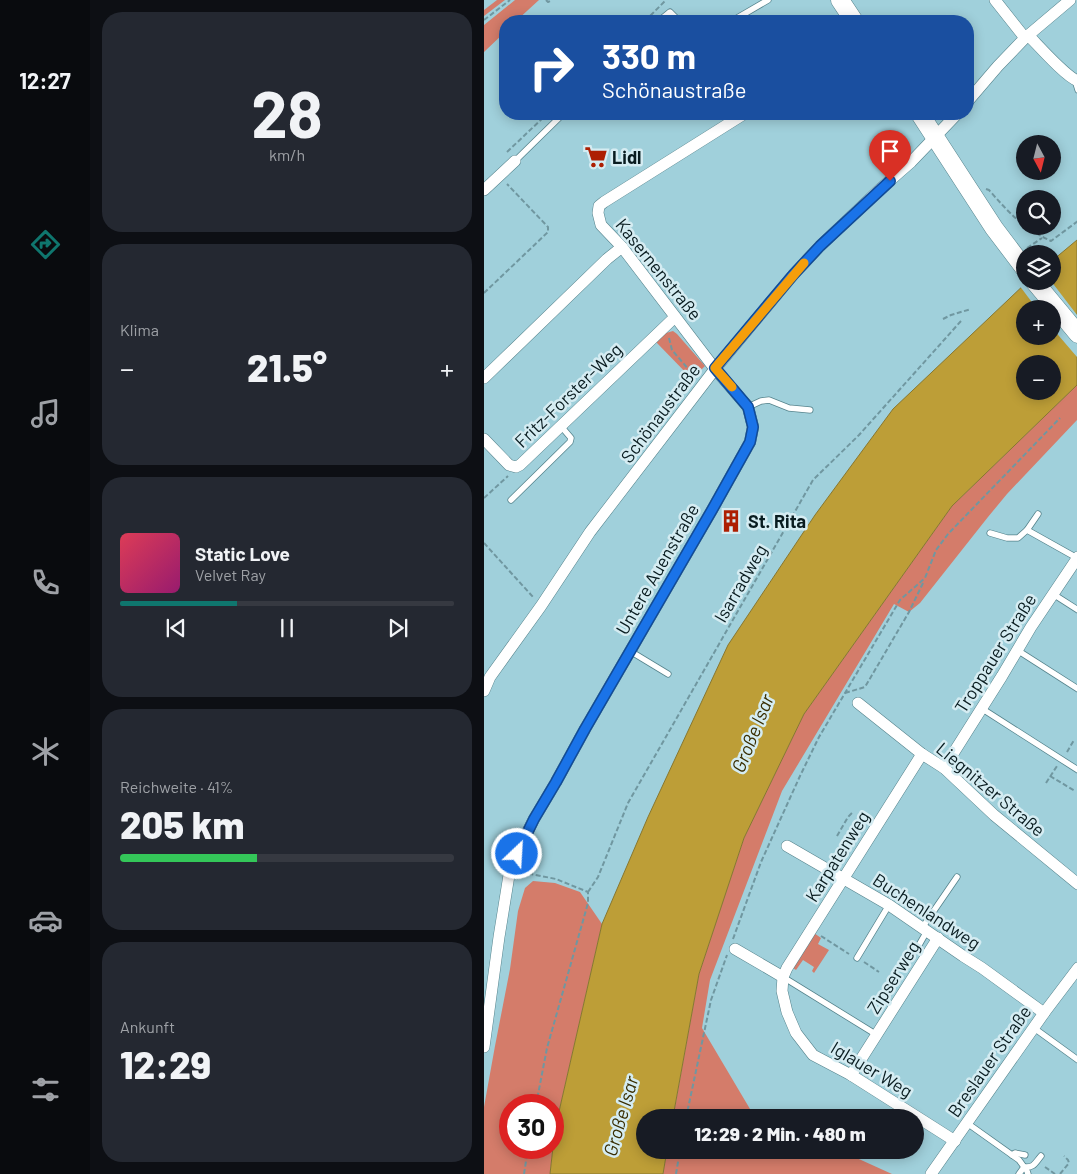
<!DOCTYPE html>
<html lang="de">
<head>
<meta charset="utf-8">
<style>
	body { margin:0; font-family:Barlow,sans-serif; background:#242831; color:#f1f3f6; height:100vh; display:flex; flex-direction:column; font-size:19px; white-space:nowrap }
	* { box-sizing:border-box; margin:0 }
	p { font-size:16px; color:#9ea1a6 }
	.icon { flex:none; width:28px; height:28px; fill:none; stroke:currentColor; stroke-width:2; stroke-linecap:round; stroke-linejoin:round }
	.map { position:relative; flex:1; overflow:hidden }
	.side { display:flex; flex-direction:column; gap:12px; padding:12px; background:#0d0f14; width:394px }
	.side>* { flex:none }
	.top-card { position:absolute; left:15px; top:15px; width:475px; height:105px; border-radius:20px; box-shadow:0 2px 12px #0003; background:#1a4fa0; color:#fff; overflow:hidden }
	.needle { width:32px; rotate:173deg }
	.controls { position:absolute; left:532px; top:135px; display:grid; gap:10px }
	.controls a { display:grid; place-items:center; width:45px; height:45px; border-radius:50%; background:#171b24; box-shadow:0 2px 12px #0003; font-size:25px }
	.speed { position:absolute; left:15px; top:1094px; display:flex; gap:10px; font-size:25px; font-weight:700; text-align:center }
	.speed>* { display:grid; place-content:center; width:65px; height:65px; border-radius:50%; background:#171b24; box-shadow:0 2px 12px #0003; line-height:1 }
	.speed .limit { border:8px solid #d22; background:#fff; color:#111 }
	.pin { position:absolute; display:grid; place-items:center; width:42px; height:42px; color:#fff; margin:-51px -21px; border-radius:50% 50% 50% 0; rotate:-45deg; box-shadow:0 0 5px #0007 }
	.pin .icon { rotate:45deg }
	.me { position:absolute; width:55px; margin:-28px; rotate:25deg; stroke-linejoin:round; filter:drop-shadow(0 0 4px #0008) }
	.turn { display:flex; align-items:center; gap:18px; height:105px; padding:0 20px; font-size:22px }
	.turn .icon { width:65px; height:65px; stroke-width:2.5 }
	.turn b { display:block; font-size:35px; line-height:42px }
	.big { font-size:38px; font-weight:800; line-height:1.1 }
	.side .card { flex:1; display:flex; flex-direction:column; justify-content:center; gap:8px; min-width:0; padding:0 18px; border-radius:20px; background:#242831 }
	.side .dial { align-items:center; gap:0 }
	.dial b { font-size:65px; line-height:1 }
	.song { display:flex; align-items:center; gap:15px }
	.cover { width:60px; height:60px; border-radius:8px; background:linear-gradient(135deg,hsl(350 70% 55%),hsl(320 70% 35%)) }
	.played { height:5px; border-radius:2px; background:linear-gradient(90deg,#0f766e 35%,#363941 35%) }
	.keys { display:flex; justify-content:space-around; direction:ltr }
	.heat { display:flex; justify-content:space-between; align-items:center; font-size:28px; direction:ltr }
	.charge { height:8px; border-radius:4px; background:linear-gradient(90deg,#34c759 41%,#363941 0) }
	.trip { position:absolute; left:152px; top:1109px; width:288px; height:50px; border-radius:25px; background:#171b24; box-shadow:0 2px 12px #0003; font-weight:800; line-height:50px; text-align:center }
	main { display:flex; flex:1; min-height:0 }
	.menu { display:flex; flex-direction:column; width:90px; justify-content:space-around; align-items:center; background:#090b0e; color:#9ea1a6 }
	.menu .icon { width:35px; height:35px }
	.menu .on { color:#0f766e }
	.menu b { font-size:22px; color:#f1f3f6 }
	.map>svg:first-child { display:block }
</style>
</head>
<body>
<main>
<nav class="menu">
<b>12:27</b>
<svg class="icon on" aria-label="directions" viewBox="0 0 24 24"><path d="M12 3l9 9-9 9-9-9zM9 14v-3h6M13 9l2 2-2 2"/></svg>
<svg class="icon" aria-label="music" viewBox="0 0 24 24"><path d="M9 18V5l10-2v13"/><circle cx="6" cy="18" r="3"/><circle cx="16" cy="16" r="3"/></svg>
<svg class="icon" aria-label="phone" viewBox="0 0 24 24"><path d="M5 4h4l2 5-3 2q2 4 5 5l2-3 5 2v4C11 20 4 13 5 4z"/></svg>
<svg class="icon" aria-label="climate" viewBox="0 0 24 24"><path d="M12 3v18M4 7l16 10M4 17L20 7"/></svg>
<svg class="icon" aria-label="car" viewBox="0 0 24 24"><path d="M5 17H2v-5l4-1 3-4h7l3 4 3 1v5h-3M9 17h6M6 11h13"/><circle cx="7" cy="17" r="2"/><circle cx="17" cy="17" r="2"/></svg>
<svg class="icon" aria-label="filters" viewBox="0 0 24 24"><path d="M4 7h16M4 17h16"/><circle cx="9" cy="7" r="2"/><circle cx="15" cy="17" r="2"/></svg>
</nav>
<section class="side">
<div class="card dial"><b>28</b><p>km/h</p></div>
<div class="card"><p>Klima</p>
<div class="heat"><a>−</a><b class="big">21.5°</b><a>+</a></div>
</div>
<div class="card">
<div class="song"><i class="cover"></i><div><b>Static Love</b><p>Velvet Ray</p></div></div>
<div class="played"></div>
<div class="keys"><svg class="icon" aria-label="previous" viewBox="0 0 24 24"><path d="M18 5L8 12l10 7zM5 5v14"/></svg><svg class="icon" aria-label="pause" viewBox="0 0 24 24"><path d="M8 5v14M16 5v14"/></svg><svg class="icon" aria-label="next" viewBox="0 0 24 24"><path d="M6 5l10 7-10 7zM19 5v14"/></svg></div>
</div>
<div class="card"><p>Reichweite · 41%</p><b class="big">205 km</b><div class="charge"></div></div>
<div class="card"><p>Ankunft</p><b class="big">12:29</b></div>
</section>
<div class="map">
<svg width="594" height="1174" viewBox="0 0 594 1174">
	<rect width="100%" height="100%" fill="#a0d0db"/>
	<!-- green -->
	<g fill="#d47c6a" fill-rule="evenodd">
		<polygon points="13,0 21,0 0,16 0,10"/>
		<polygon points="31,0 55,0 32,21 21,21 21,32 0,52 0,25"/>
		<polygon points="189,331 193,334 221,366 208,379 172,342 182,333"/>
		<polygon points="593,385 593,420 523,494 504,517 436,603 425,612 410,604 298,791 226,980 218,1028 266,1109 285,1117 189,1118 215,974 260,838 320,714 468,506"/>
		<path d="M49,881L71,883L96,892L118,924L71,1129L66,1174H0V1107L11,1046L26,969L34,911L41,888ZM26,1105H69V1148H26Z"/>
		<polygon points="330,933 337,938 334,944 345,950 330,973 328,971 330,967 319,960 312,970 309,968"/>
		<polygon points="183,1150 355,1150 408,1174 179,1174"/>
	</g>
	<!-- water -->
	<path fill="#bd9e37" stroke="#877730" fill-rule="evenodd" d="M593,240V385L468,506L320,714L260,838L215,974L189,1117L161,1118V1150H183L179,1174H66L71,1129L118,924L164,817L244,645L331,515L409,409L544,281H569V260ZM541,309H569V336H541ZM541,364H569V391H541Z"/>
	<!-- pier -->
	<polygon fill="#a0d0db" points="541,280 541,281 567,281 593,315 593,357 569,329 569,309 553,309 535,285"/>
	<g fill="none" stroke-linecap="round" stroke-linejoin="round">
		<defs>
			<g id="lane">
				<polyline points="175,21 186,12 195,21"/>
				<polyline points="248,21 284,0"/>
				<polyline points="591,80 594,90"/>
				<polyline points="31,161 79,114"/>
				<polyline points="264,407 277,401 285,400 305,408 326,410"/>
				<polyline points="27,500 86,442 87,438 76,425"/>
				<polyline points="543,530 554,514"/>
				<polyline points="506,533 523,538 534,538 543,530 593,558"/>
				<polyline points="569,594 594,610"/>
				<polyline points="533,650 594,689"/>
				<polyline points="146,651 184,674"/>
				<polyline points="497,708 594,770"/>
				<polyline points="438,928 473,877"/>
				<polyline points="435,945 443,931"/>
				<polyline points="373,958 405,905"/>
				<polyline points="299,977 393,1035"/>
				<polyline points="550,1028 594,1060"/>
				<polyline points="483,1123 535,1160 543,1171 544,1174"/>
				<polyline points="528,1155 531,1153 541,1155"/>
				<path d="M535,1174L540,1167C550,1168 551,1163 557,1156"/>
			</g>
			<g id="street">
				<polyline points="511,0 541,38"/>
				<path d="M544,35C554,45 582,77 594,81"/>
				<polyline points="484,101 514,66 541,38 586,0"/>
				<polyline points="0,190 31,161"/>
				<polyline points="0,378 123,259 138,247"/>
				<polyline points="0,439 25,465 32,467 36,465 191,317"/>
				<polyline points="0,691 6,677 57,606 106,532 231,369 309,275 336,246 395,190 427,162 473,114"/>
				<polyline points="374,703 438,754 460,768 510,815 594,884"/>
				<polyline points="438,754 303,968 299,977 298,991 303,1012 312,1033 329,1055 367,1075 471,1141"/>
				<polyline points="460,768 518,676 547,627 594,557"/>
				<polyline points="303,846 405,905 479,956 498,968 560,1013"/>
				<polyline points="251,949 299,977"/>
				<polyline points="0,1047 15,937 26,869 40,839 50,819 72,782 101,729 228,510 266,442 269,427 264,407 231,369 138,247 117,225 114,213 115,206 120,202 260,114"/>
				<polyline points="367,1075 454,938"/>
				<polyline points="447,1174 560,1013 594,968"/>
			</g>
			<g id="primary">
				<polyline points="356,0 370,21"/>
				<polyline points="436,114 510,228 541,269"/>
				<polyline points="550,281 594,334"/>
			</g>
		</defs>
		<!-- lane casing -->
		<use href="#lane" stroke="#55838c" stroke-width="7"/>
		<!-- street casing -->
		<use href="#street" stroke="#55838c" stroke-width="12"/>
		<!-- primary casing -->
		<use href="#primary" stroke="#55838c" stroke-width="19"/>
		<!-- path -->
		<g stroke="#7097a0" stroke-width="2" stroke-dasharray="5 2.5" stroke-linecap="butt">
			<polyline points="62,0 64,2 68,0"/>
			<polyline points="0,20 26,0"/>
			<polyline points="161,21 182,0"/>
			<polyline points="23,152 63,114"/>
			<path d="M502,189L505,190C525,213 539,228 567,241L594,221"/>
			<polyline points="543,248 558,238"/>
			<polyline points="0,293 64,232 64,227 23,184"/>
			<polyline points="459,319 467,315 487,309"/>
			<polyline points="185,338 188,350 211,377"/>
			<polyline points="0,498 24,476"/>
			<polyline points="0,543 49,597"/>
			<polyline points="361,693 381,687 425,612 440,581"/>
			<polyline points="583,752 590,740"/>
			<polyline points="566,776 591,791"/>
			<polyline points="562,783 573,766"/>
			<polyline points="353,836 364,817 368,813"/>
			<polyline points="37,872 72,879 104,892"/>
			<polyline points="104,892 114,877 144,803 329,480 375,435 477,321"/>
			<polyline points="337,936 365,954"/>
			<polyline points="249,939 277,862 316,776 335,737 416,600 441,578 452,550 464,534 576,418"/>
			<polyline points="380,962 395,972"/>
			<polyline points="52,1105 63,1048 104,903 104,892"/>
			<polyline points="202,1118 227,1000 243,955"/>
			<polyline points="561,1167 571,1174 573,1174"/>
			<polyline points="40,1174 44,1148"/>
			<polyline points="192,1174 196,1150"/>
			<polyline points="576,1174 585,1163 584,1160 580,1156"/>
		</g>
		<!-- lane -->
		<use href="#lane" stroke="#fff" stroke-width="5.5"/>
		<!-- street -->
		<use href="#street" stroke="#fff" stroke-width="11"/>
		<!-- primary -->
		<use href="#primary" stroke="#fff" stroke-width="18"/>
	</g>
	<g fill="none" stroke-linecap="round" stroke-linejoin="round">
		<defs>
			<polyline id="route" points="33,854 50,819 72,782 101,729 228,510 266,442 269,427 264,407 231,368 309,275 336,246 406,181"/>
		</defs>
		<!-- route casing -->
		<use href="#route" stroke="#114b97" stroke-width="12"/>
		<!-- route -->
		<use href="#route" stroke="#1a73e8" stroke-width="9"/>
		<!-- slow -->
		<polyline stroke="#f59e0b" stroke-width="9" points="248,387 231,368 320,263"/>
	</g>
	<!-- icons -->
	<defs>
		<symbol id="supermarket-bare" viewBox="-9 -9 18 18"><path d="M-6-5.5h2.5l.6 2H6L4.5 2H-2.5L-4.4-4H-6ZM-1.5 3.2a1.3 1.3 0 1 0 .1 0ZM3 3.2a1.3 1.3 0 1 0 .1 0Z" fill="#ad1f02" stroke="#d5ecf2" stroke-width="2.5" paint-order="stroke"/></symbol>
		<symbol id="building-bare" viewBox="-9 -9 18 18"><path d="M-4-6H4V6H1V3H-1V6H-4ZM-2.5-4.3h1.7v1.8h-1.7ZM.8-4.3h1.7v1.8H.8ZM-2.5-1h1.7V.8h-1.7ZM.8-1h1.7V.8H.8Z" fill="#ad1f02" stroke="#d5ecf2" stroke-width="2.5" paint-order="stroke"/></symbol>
	</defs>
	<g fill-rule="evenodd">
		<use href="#supermarket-bare" x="96" y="141" width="32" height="32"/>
		<use href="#building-bare" x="231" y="505" width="32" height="32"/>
	</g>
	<g text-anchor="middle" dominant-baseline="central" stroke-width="5" stroke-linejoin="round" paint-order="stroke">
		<!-- poi labels -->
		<g font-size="18" font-weight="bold" fill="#091c20" stroke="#d5ecf2" text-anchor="start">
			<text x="128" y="157">Lidl</text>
			<text x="264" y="521">St. Rita</text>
		</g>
		<!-- street labels -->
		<g font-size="18" fill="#091c20" stroke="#d5ecf2">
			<text transform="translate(175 269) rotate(51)">Kasernenstraße</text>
			<text transform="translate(84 395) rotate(-44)">Fritz-Forster-Weg</text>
			<text transform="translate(176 413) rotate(-53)">Schönaustraße</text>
			<text transform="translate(173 569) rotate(-60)">Untere Auenstraße</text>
			<text transform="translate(256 583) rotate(-60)">Isarradweg</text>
			<text transform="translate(511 653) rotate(-58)">Troppauer Straße</text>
			<text transform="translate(507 789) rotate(40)">Liegnitzer Straße</text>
			<text transform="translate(353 856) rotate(-58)">Karpatenweg</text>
			<text transform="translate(443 911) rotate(33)">Buchenlandweg</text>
			<text transform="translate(409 977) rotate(-58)">Zipserweg</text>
			<text transform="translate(505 1061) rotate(-55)">Breslauer Straße</text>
			<text transform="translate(388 1069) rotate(31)">Iglauer Weg</text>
		</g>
		<!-- water labels -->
		<g font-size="19" font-style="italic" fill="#392d00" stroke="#d5ecf2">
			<text transform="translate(268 733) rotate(-68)">Große Isar</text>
			<text transform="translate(136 1116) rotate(-74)">Große Isar</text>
		</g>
	</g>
</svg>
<div class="controls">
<a><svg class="needle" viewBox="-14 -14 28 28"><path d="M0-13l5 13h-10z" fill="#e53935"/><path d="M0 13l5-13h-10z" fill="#9ea1a6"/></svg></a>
<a><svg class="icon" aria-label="search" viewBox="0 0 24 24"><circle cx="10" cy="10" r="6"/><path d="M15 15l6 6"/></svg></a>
<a><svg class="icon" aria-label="layers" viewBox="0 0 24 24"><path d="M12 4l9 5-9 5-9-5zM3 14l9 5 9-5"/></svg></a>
<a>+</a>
<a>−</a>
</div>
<div class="speed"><div class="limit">30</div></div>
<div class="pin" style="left:406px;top:181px;background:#d93025"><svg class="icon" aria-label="arrive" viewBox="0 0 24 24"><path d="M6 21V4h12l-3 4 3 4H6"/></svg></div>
<svg class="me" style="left:33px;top:854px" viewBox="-20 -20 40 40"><circle r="17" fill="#1a73e8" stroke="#fff" stroke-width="3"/><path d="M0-11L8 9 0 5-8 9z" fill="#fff"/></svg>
<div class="trip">12:29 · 2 Min. · 480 m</div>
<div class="top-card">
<div class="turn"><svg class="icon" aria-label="right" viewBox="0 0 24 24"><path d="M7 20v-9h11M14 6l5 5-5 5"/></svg><div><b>330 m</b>Schönaustraße</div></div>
</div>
</div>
</main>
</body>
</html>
